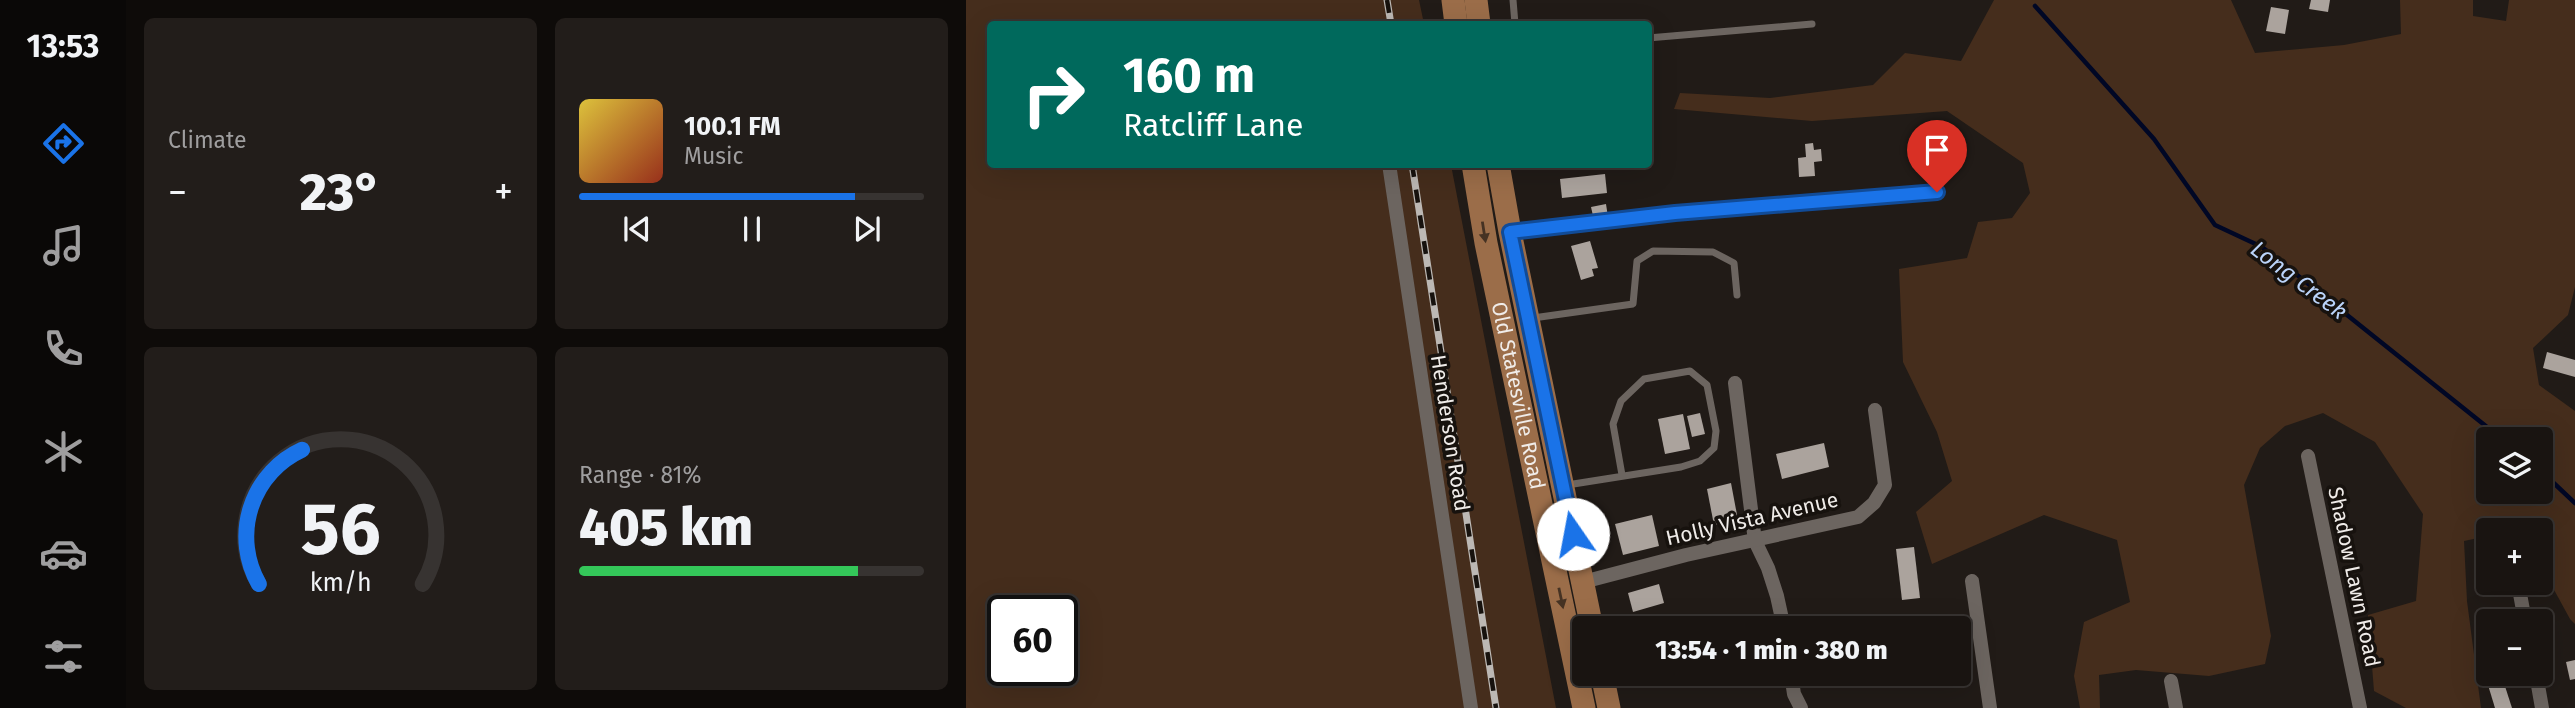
<!DOCTYPE html>
<html lang="en">
<head>
<meta charset="utf-8">
<style>
	body { margin:0; font-family:"Fira Sans",sans-serif; background:#221d1a; color:#f1f3f6; height:100vh; display:flex; flex-direction:column; font-size:26px; white-space:nowrap }
	* { box-sizing:border-box; margin:0 }
	p { font-size:23px; color:#9f9e9f }
	.icon { flex:none; width:38px; height:38px; fill:none; stroke:currentColor; stroke-width:2; stroke-linecap:round; stroke-linejoin:round }
	.map { position:relative; flex:1; overflow:hidden }
	.side { display:flex; flex-direction:column; gap:18px; padding:18px; background:#0e0b09; width:840px }
	.side>* { flex:none }
	.hud { position:absolute; left:21px; top:21px; width:665px; height:147px; border-radius:7px; box-shadow:0 7px 28px #0002,0 0 0 2px #373331; background:#00695c; color:#fff; overflow:hidden }
	.tools { position:absolute; left:1510px; top:427px; display:grid; gap:14px }
	.tools a { display:grid; place-items:center; width:77px; height:77px; border-radius:7px; background:#191411; box-shadow:0 7px 28px #0002,0 0 0 2px #373331; font-size:35px }
	.speed { position:absolute; left:21px; top:595px; display:flex; gap:14px; font-size:35px; font-weight:700; text-align:center }
	.speed>* { display:grid; place-content:center; width:91px; height:91px; border-radius:50%; background:#191411; box-shadow:0 7px 28px #0002,0 0 0 2px #373331; line-height:1 }
	.speed .limit { border:4px solid #111; border-radius:10px; background:#fff; color:#111 }
	.pin { position:absolute; display:grid; place-items:center; width:60px; height:60px; color:#fff; margin:-72px -30px; border-radius:50% 50% 50% 0; rotate:-45deg; box-shadow:0 0 7px #0007 }
	.pin .icon { rotate:45deg }
	.me { position:absolute; width:77px; margin:-38px; rotate:348deg; stroke-linejoin:round; filter:drop-shadow(0 0 5px #0008) }
	.turn { display:flex; align-items:center; gap:24px; height:147px; padding:0 21px; font-size:32px }
	.turn .icon { width:91px; height:91px; stroke-width:2.5 }
	.turn b { display:block; font-size:49px; line-height:60px }
	.big { font-size:52px; font-weight:800; line-height:1.1 }
	.side .card { flex:1; display:flex; flex-direction:column; justify-content:center; gap:10px; min-width:0; padding:0 24px; border-radius:10px; background:#221d1a }
	.side .dial { align-items:center; gap:0 }
	.dial svg { height:182px; overflow:visible; fill:none; stroke:#373331; stroke-width:7; stroke-linecap:round; text-anchor:middle }
	.dial text { fill:#f1f3f6; stroke:none }
	.song { display:flex; align-items:center; gap:21px }
	.cover { width:84px; height:84px; border-radius:10px; background:linear-gradient(135deg,hsl(50 70% 55%),hsl(10 70% 35%)) }
	.played { height:7px; border-radius:4px; background:linear-gradient(90deg,#1a73e8 80%,#373331 80%) }
	.keys { display:flex; justify-content:space-around; direction:ltr }
	.heat { display:flex; justify-content:space-between; align-items:center; font-size:38px; direction:ltr }
	.charge { height:10px; border-radius:5px; background:linear-gradient(90deg,#34c759 81%,#373331 0) }
	.side .tiles { flex:1; display:grid; gap:18px; grid-template-columns:repeat(2,1fr) }
	.trip { position:absolute; left:606px; top:616px; width:399px; height:70px; border-radius:7px; background:#191411; box-shadow:0 7px 28px #0002,0 0 0 2px #373331; font-weight:800; line-height:70px; text-align:center }
	main { display:flex; flex:1; min-height:0 }
	.tabs { display:flex; flex-direction:column; width:126px; justify-content:space-around; align-items:center; background:#0a0807; color:#9f9e9f }
	.tabs .icon { width:49px; height:49px }
	.tabs .on { color:#1a73e8 }
	.tabs b { font-size:32px; color:#f1f3f6 }
	.map>svg:first-child { display:block }
</style>
</head>
<body>
<main>
<nav class="tabs">
<b>13:53</b>
<svg class="icon on" aria-label="directions" viewBox="0 0 24 24"><path d="M12 3l9 9-9 9-9-9zM9 14v-3h6M13 9l2 2-2 2"/></svg>
<svg class="icon" aria-label="music" viewBox="0 0 24 24"><path d="M9 18V5l10-2v13"/><circle cx="6" cy="18" r="3"/><circle cx="16" cy="16" r="3"/></svg>
<svg class="icon" aria-label="phone" viewBox="0 0 24 24"><path d="M5 4h4l2 5-3 2q2 4 5 5l2-3 5 2v4C11 20 4 13 5 4z"/></svg>
<svg class="icon" aria-label="climate" viewBox="0 0 24 24"><path d="M12 3v18M4 7l16 10M4 17L20 7"/></svg>
<svg class="icon" aria-label="car" viewBox="0 0 24 24"><path d="M5 17H2v-5l4-1 3-4h7l3 4 3 1v5h-3M9 17h6M6 11h13"/><circle cx="7" cy="17" r="2"/><circle cx="17" cy="17" r="2"/></svg>
<svg class="icon" aria-label="filters" viewBox="0 0 24 24"><path d="M4 7h16M4 17h16"/><circle cx="9" cy="7" r="2"/><circle cx="15" cy="17" r="2"/></svg>
</nav>
<section class="side">
<div class="tiles">
<div class="card"><p>Climate</p>
<div class="heat"><a>−</a><b class="big">23°</b><a>+</a></div>
</div>
<div class="card">
<div class="song"><i class="cover"></i><div><b>100.1 FM</b><p>Music</p></div></div>
<div class="played"></div>
<div class="keys"><svg class="icon" aria-label="previous" viewBox="0 0 24 24"><path d="M18 5L8 12l10 7zM5 5v14"/></svg><svg class="icon" aria-label="pause" viewBox="0 0 24 24"><path d="M8 5v14M16 5v14"/></svg><svg class="icon" aria-label="next" viewBox="0 0 24 24"><path d="M6 5l10 7-10 7zM19 5v14"/></svg></div>
</div>
<div class="card dial"><svg viewBox="0 0 100 80">
<path d="M14 69A42 42 0 1 1 86 69"/>
<path d="M14 69A42 42 0 0 1 33 10" stroke="#1a73e8"/>
<text x="50" y="56" font-size="32" font-weight="700">56</text>
<text x="50" y="72" font-size="11">km/h</text>
</svg></div>
<div class="card"><p>Range · 81%</p><b class="big">405 km</b><div class="charge"></div></div>
</div>
</section>
<div class="map">
<svg width="1609" height="708" viewBox="0 0 1609 708">
	<rect width="100%" height="100%" fill="#211b17"/>
	<!-- green -->
	<g fill="#452d1c" fill-rule="evenodd">
		<path d="M0,0H453L458,24H24V164L485,165L590,708H0ZM37,611H96V670H37Z"/>
		<path d="M1028,0H1265L1289,53L1378,45L1435,34L1434,0H1507V16L1540,21L1543,0H1609V287L1602,315L1567,348L1573,385L1609,411V624L1604,619L1575,566V530H1522V536L1498,541L1501,601L1515,708H1440L1408,691L1402,615L1450,601L1457,514L1409,442L1357,413L1319,426L1294,448L1278,485L1305,636L1299,664L1243,676L1170,670L1133,675L1134,708H1114L1108,676L1118,622L1164,602L1151,540L1078,515L966,564L950,512L986,481L971,432L937,362L933,269L1001,258L1012,222L1046,218L1064,193L1057,163L981,111L846,121L708,109L714,93L804,98L907,85L939,53L995,61ZM1522,439H1575V492H1522Z"/>
	</g>
	<g fill="none" stroke-linecap="round" stroke-linejoin="round">
		<!-- stream -->
		<g stroke="#000725" stroke-width="4.5">
			<polyline points="1069,6 1188,139 1249,225 1296,247 1536,439"/>
			<polyline points="1575,471 1609,503"/>
		</g>
	</g>
	<!-- building -->
	<g fill="#aba39d">
		<polygon points="1345,0 1364,0 1362,12 1343,9"/>
		<polygon points="1305,7 1323,10 1319,34 1300,31"/>
		<polygon points="847,143 848,150 855,149 856,161 848,162 849,176 833,177 832,158 840,157 839,144"/>
		<polygon points="639,174 641,193 596,198 594,179"/>
		<polygon points="640,204 642,217 628,220 625,207"/>
		<polygon points="624,241 632,268 626,269 628,276 615,280 605,246"/>
		<polygon points="1581,352 1609,360 1609,377 1577,368"/>
		<polygon points="734,413 739,434 726,437 721,416"/>
		<polygon points="717,414 724,449 699,454 692,419"/>
		<polygon points="858,443 863,467 816,479 810,454"/>
		<polygon points="765,483 772,520 748,525 741,489"/>
		<polygon points="686,515 693,546 657,555 649,524"/>
		<polygon points="948,547 954,598 936,600 930,549"/>
		<polygon points="693,584 698,603 667,612 662,593"/>
		<polygon points="1609,660 1609,679 1604,680 1600,662"/>
		<polygon points="1537,680 1546,708 1529,708 1522,685"/>
	</g>
	<g fill="none" stroke-linecap="round" stroke-linejoin="round">
		<!-- lane -->
		<g stroke="#6c6560" stroke-width="7">
			<polyline points="547,0 549,24"/>
			<polyline points="682,38 846,24"/>
			<polyline points="567,318 667,304 671,261 687,251 747,252 768,263 771,295"/>
			<polyline points="601,485 715,467 734,461 748,448 750,431 741,385 724,371 678,379 655,401 647,424 656,475"/>
		</g>
		<!-- street -->
		<g stroke="#6c6560" stroke-width="14">
			<polyline points="423,164 505,708"/>
			<polyline points="544,232 709,213 971,192"/>
			<polyline points="769,383 789,541 802,568 811,596 818,628"/>
			<polyline points="1342,456 1394,708"/>
			<polyline points="1006,581 1024,708"/>
			<polyline points="617,582 720,555 892,517 908,503 919,485 909,410"/>
			<polyline points="1552,583 1559,621"/>
			<polyline points="825,674 828,694 835,708"/>
			<polyline points="1570,674 1576,708"/>
			<polyline points="1205,681 1210,708"/>
		</g>
		<!-- primary -->
		<g stroke="#9b6d49" stroke-width="23">
			<polyline points="487,0 490,24"/>
			<polyline points="510,0 513,24"/>
			<path id="s1" d="M507,164L520,243L618,708"/>
			<polyline points="532,164 544,232 626,628"/>
			<polyline points="636,674 643,708"/>
		</g>
		<defs>
			<g id="rail">
				<polyline points="421,0 425,24"/>
				<polyline points="446,164 530,708"/>
			</g>
		</defs>
		<!-- rail casing -->
		<use href="#rail" stroke="#bcb8b4" stroke-width="7"/>
		<!-- rail -->
		<use href="#rail" stroke="#17120e" stroke-width="4.5" stroke-dasharray="13" stroke-linecap="butt"/>
	</g>
	<!-- one-way arrows -->
	<defs><path id="oneway-solid" d="M-6-.8H1V-3.2L6.5 0L1 3.2V.8H-6Z" transform="scale(1.75)"/></defs>
	<g fill="#453223">
		<use href="#oneway-solid" transform="translate(518 232) rotate(81)"/>
		<use href="#oneway-solid" transform="translate(595 598) rotate(78)"/>
	</g>
	<g fill="none" stroke-linecap="round" stroke-linejoin="round">
		<defs>
			<polyline id="route" points="607,534 544,232 709,213 971,192"/>
		</defs>
		<!-- route casing -->
		<use href="#route" stroke="#114b97" stroke-width="18"/>
		<!-- route -->
		<use href="#route" stroke="#1a73e8" stroke-width="12"/>
	</g>
	<g text-anchor="middle" dominant-baseline="central" stroke-width="7" stroke-linejoin="round" paint-order="stroke">
		<!-- street labels -->
		<g font-size="21" fill="#f0ece9" stroke="#17120e">
			<text stroke="none"><textPath href="#s1" startOffset="236">Old Statesville Road</textPath></text>
			<text transform="translate(484 433) rotate(81)">Henderson Road</text>
			<text transform="translate(786 519) rotate(-13)">Holly Vista Avenue</text>
			<text transform="translate(1388 577) rotate(78)">Shadow Lawn Road</text>
		</g>
		<!-- water labels -->
		<g font-size="23" font-style="italic" fill="#bbd4fa" stroke="#17120e">
			<text transform="translate(1333 280) rotate(37)">Long Creek</text>
		</g>
	</g>
</svg>
<div class="tools">
<a><svg class="icon" aria-label="layers" viewBox="0 0 24 24"><path d="M12 4l9 5-9 5-9-5zM3 14l9 5 9-5"/></svg></a>
<a>+</a>
<a>−</a>
</div>
<div class="speed"><div class="limit">60</div></div>
<div class="pin" style="left:971px;top:192px;background:#d93025"><svg class="icon" aria-label="arrive" viewBox="0 0 24 24"><path d="M6 21V4h12l-3 4 3 4H6"/></svg></div>
<svg class="me" style="left:607px;top:534px" viewBox="-20 -20 40 40"><circle r="19" fill="#fff"/><path d="M0-13L10 11 0 6-10 11z" fill="#1a73e8"/></svg>
<div class="trip">13:54 · 1 min · 380 m</div>
<div class="hud">
<div class="turn"><svg class="icon" aria-label="right" viewBox="0 0 24 24"><path d="M7 20v-9h11M14 6l5 5-5 5"/></svg><div><b>160 m</b>Ratcliff Lane</div></div>
</div>
</div>
</main>
</body>
</html>
